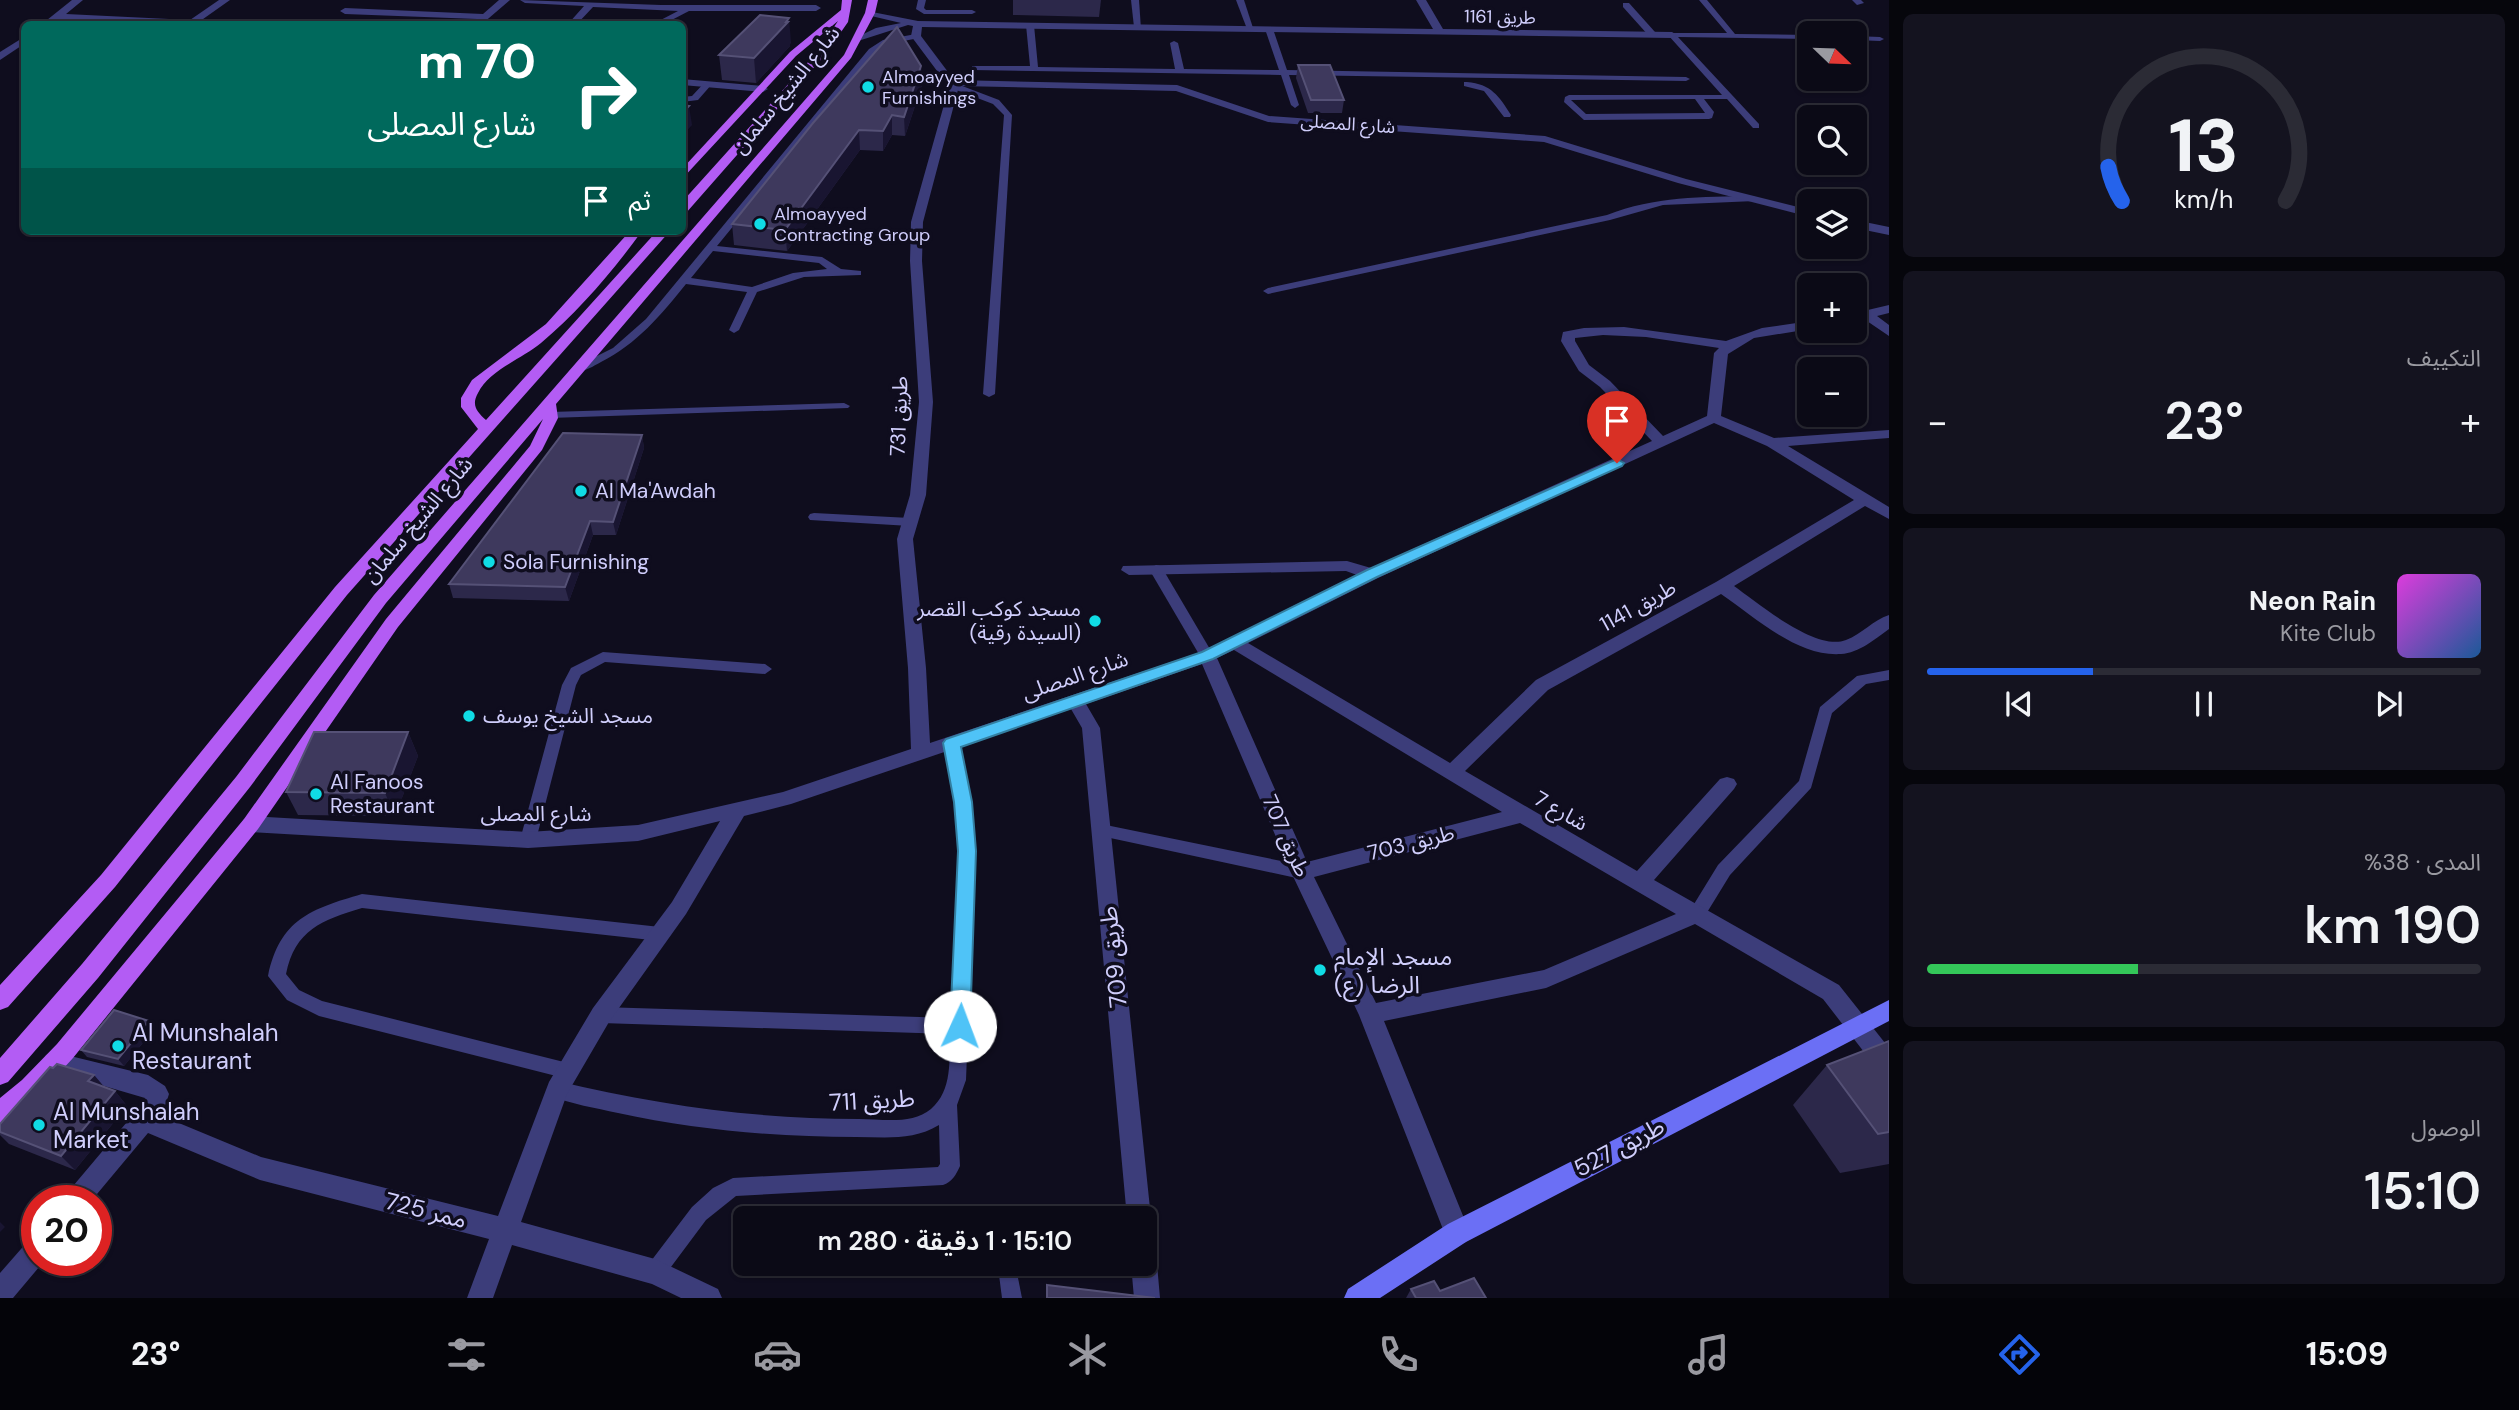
<!DOCTYPE html>
<html lang="ar">
<head>
<meta charset="utf-8">
<style>
	body { margin:0; font-family:"DM Sans","Noto Sans Arabic",sans-serif; background:#14131f; color:#f1f3f6; direction:rtl; height:100vh; display:flex; flex-direction:column; font-size:26px; white-space:nowrap }
	* { box-sizing:border-box; margin:0 }
	p { font-size:23px; color:#9a9aa1 }
	.icon { flex:none; width:38px; height:38px; fill:none; stroke:currentColor; stroke-width:2; stroke-linecap:round; stroke-linejoin:round }
	.map { position:relative; flex:1; overflow:hidden; direction:ltr }
	.side { display:flex; flex-direction:column; gap:14px; padding:14px; background:#06060c; width:630px }
	.side>* { flex:none }
	.top-card { position:absolute; left:21px; top:21px; width:665px; height:214px; border-radius:10px; box-shadow:0 2px 5px #0004,0 0 0 2px #2b2b35; direction:rtl; background:#00695c; color:#fff; overflow:hidden }
	.needle { width:46px; rotate:113deg }
	.controls { position:absolute; left:1797px; top:21px; display:grid; gap:14px }
	.controls a { display:grid; place-items:center; width:70px; height:70px; border-radius:10px; background:#0b0a16; box-shadow:0 2px 5px #0004,0 0 0 2px #2b2b35; font-size:35px }
	.speed { position:absolute; left:21px; top:1185px; display:flex; gap:14px; font-size:35px; font-weight:700; text-align:center }
	.speed>* { display:grid; place-content:center; width:91px; height:91px; border-radius:50%; background:#0b0a16; box-shadow:0 2px 5px #0004,0 0 0 2px #2b2b35; line-height:1 }
	.speed .limit { border:10px solid #d22; background:#fff; color:#111 }
	.pin { position:absolute; display:grid; place-items:center; width:60px; height:60px; color:#fff; margin:-72px -30px; border-radius:50% 50% 50% 0; rotate:-45deg; box-shadow:0 0 7px #0007 }
	.pin .icon { rotate:45deg }
	.me { position:absolute; width:77px; margin:-38px; rotate:2deg; stroke-linejoin:round; filter:drop-shadow(0 0 5px #0008) }
	.turn { display:flex; align-items:center; gap:24px; height:147px; padding:0 35px; font-size:32px }
	.turn .icon { width:91px; height:91px; stroke-width:2.5 }
	.turn b { display:block; font-size:49px; line-height:60px }
	.then { display:flex; align-items:center; height:66px; padding:0 35px; background:#0003; gap:14px; font-size:26px }
	.big { font-size:52px; font-weight:600; line-height:1.1 }
	.side .widget { flex:1; display:flex; flex-direction:column; justify-content:center; gap:10px; min-width:0; padding:0 24px; border-radius:10px; background:#14131f }
	.side .dial { align-items:center; gap:0 }
	.dial svg { height:182px; overflow:visible; fill:none; stroke:#2b2b35; stroke-width:7; stroke-linecap:round; text-anchor:middle }
	.dial text { fill:#f1f3f6; stroke:none }
	.song { display:flex; align-items:center; gap:21px }
	.cover { width:84px; height:84px; border-radius:10px; background:linear-gradient(135deg,hsl(300 70% 55%),hsl(210 70% 35%)) }
	.played { height:7px; border-radius:4px; background:linear-gradient(90deg,#2563eb 30%,#2b2b35 30%) }
	.keys { display:flex; justify-content:space-around; direction:ltr }
	.heat { display:flex; justify-content:space-between; align-items:center; font-size:38px; direction:ltr }
	.charge { height:10px; border-radius:5px; background:linear-gradient(90deg,#34c759 38%,#2b2b35 0) }
	.trip { position:absolute; left:733px; top:1206px; width:424px; height:70px; border-radius:10px; background:#0b0a16; box-shadow:0 2px 5px #0004,0 0 0 2px #2b2b35; font-weight:600; line-height:70px; text-align:center; direction:rtl }
	.dock { display:flex; height:112px; justify-content:space-around; align-items:center; background:#040409; color:#9a9aa1 }
	.dock .icon { width:49px; height:49px }
	.dock .current { color:#2563eb }
	.dock b { font-size:32px; color:#f1f3f6 }
	main { display:flex; flex:1; min-height:0 }
	.map>svg:first-child { display:block }
</style>
</head>
<body>
<main>
<section class="side">
<div class="widget dial"><svg viewBox="0 0 100 80">
<path d="M14 69A42 42 0 1 1 86 69"/>
<path d="M14 69A42 42 0 0 1 8 54" stroke="#2563eb"/>
<text x="50" y="56" font-size="32" font-weight="700">13</text>
<text x="50" y="72" font-size="11">km/h</text>
</svg></div>
<div class="widget"><p>التكييف</p>
<div class="heat"><a>−</a><b class="big">23°</b><a>+</a></div>
</div>
<div class="widget">
<div class="song"><i class="cover"></i><div><b>Neon Rain</b><p>Kite Club</p></div></div>
<div class="played"></div>
<div class="keys"><svg class="icon" aria-label="previous" viewBox="0 0 24 24"><path d="M18 5L8 12l10 7zM5 5v14"/></svg><svg class="icon" aria-label="pause" viewBox="0 0 24 24"><path d="M8 5v14M16 5v14"/></svg><svg class="icon" aria-label="next" viewBox="0 0 24 24"><path d="M6 5l10 7-10 7zM19 5v14"/></svg></div>
</div>
<div class="widget"><p>المدى · 38%</p><b class="big">190 km</b><div class="charge"></div></div>
<div class="widget"><p>الوصول</p><b class="big">15:10</b></div>
</section>
<div class="map">
<svg width="1889" height="1298" viewBox="0 0 1889 1298">
	<rect width="100%" height="100%" fill="#0f0d1e"/>
	<g fill="none" stroke-linecap="round" stroke-linejoin="round">
		<!-- lane -->
		<g fill="#3c3d7a" fill-rule="evenodd">
			<polygon points="918,0 926,0 924,8 926,10 972,10 976,12 972,14 924,14 916,9"/>
			<polygon points="1131,0 1139,0 1141,29 1134,27"/>
			<polygon points="1236,0 1244,0 1254,31 1247,29"/>
			<path d="M1699,0H1707L1735,34L1810,35V39L1678,37L1759,124V128H1753L1727,99H1704L1714,112L1712,118L1709,119L1584,120L1564,102L1565,97L1569,95H1722L1668,35L1672,33H1727ZM1695,99L1705,113L1586,114L1571,100Z"/>
			<polygon points="1852,0 1861,0 1864,3 1857,5"/>
			<polygon points="1623,3 1629,3 1655,32 1655,36 1649,36 1623,7"/>
			<polygon points="1030,23 1034,25 1038,67 1175,69 1170,43 1174,41 1178,43 1184,69 1279,70 1265,29 1269,27 1273,29 1287,70 1686,77 1690,79 1686,81 1289,75 1299,105 1295,108 1291,105 1281,75 972,70 972,66 1030,66 1026,25"/>
			<path d="M916,34L920,36L919,38L888,44L875,53L717,246L822,257L841,269L861,271V275L804,277L757,292L739,330L734,333L729,330L747,292L686,284C661,315 637,344 601,362C592,367 584,372 575,371V367L613,348L646,319L869,49L883,40ZM713,251L819,263L827,269L793,273L752,287L691,278Z"/>
			<polygon points="1855,36 1880,37 1884,39 1880,41 1855,40"/>
			<polygon points="705,82 712,84 698,100 682,102 682,97 692,96"/>
			<path d="M1467,82C1491,84 1499,96 1511,115L1510,117H1504L1484,91L1464,86V82Z"/>
			<polygon points="951,84 957,84 999,100 1012,115 995,394 989,397 983,394 1004,115 993,104 951,88"/>
			<path d="M1752,196L1755,197V201L1663,205L1610,220L1268,294L1263,291L1268,288L1607,215C1655,196 1702,197 1752,196Z"/>
			<polygon points="844,403 850,406 848,408 550,418 544,415 550,412"/>
			<polygon points="814,513 910,518 916,522 910,526 810,520 808,517 810,514"/>
			<polygon points="1156,565 1161,566 1214,656 1212,659 1202,659 1200,656 1149,569"/>
			<polygon points="603,652 765,664 772,669 765,674 605,662 581,675 576,685 536,840 534,844 528,846 522,844 520,840 562,685 571,668"/>
			<polygon points="1889,670 1889,680 1866,684 1832,713 1811,788 1730,875 1703,919 1697,921 1691,919 1689,914 1691,909 1718,865 1799,781 1820,707 1857,676"/>
			<path d="M952,737L957,739L959,743L971,802L975,851L966,1080L957,1105L960,1166C956,1175 952,1182 943,1185L736,1196L706,1220L662,1279L655,1282L648,1279L645,1272L648,1265L692,1207L713,1188L733,1178L938,1167L940,1164L939,1125C913,1141 885,1137 856,1137C776,1137 697,1130 618,1113C595,1108 572,1104 550,1096L548,1090L550,1084L557,1081C657,1105 756,1119 859,1119C882,1119 912,1125 931,1109C953,1090 949,1059 950,1034L601,1023L595,1021L592,1015L595,1009L601,1007L951,1018L959,851L955,802L945,743L947,739Z"/>
			<polygon points="1101,824 1301,865 1307,867 1309,872 1307,877 1301,879 1101,836 1095,834 1093,830 1095,826"/>
			<path d="M362,894L660,927L666,929L668,934L666,939L660,941L362,908C322,920 295,930 286,974L299,990L322,1001L568,1063L574,1065L577,1071L574,1077L568,1079L319,1016L287,1000L268,976C280,919 311,909 362,894Z"/>
			<polygon points="1009,1265 1016,1268 1022,1298 1002,1298 999,1275 1002,1268"/>
		</g>
		<!-- street -->
		<g fill="#3c3d7a" fill-rule="evenodd">
			<polygon points="72,0 83,0 66,14 190,20 219,0 230,0 196,24 59,19 51,24 42,24"/>
			<polygon points="499,0 510,0 482,24 473,24 477,19 345,14 340,11 345,8 483,14"/>
			<polygon points="520,0 661,5 816,5 821,8 816,11 689,11 664,24 653,24 678,11 593,7 577,24 568,24 584,6 525,3"/>
			<path d="M1416,0H1426L1443,29L1672,32L1677,35L1672,38L922,27L921,36L954,80L1177,85L1269,116L1545,136L1686,179L1810,210V217L1678,183L1544,142L1268,122L1176,91L959,86L923,222L922,261L933,402L926,495L913,539L926,668L930,743L1201,652L1357,575L1346,571L1129,575L1121,570L1123,566L1347,561L1371,568L1652,441L1600,387L1579,371L1561,341L1563,332L1584,328L1624,327L1726,341L1762,328L1810,321V329L1754,338L1728,354L1721,416L1774,438L1889,430V438L1788,446L1889,507V519L1865,506L1734,586C1758,603 1816,652 1846,640C1862,634 1873,620 1889,615V629C1875,639 1859,653 1841,654C1797,657 1755,617 1721,594L1548,690L1465,771L1637,871L1720,779L1727,777L1734,779L1737,784L1734,789L1654,880L1839,985L1889,1048V1077L1881,1074L1823,999L1695,924L1546,988L1384,1021L1470,1233L1466,1242L1457,1245L1448,1242L1359,1015L1291,872L1202,664L1086,704L1100,728L1151,1218L1148,1227L1144,1228V1218H1127L1082,728L1071,709L791,804L744,816L686,914L609,1022L567,1094L521,1222L655,1259L718,1289L722,1298H681L652,1284L512,1245L493,1298H467L489,1239L260,1180L148,1133L92,1200H65L68,1192L143,1103L145,1098L46,1069L43,1062L46,1055L54,1052L148,1075L165,1086L169,1094L162,1116L261,1157L498,1216L549,1082L593,1008L672,902L720,821L638,841L528,848L251,832L244,829L241,824L244,819L251,816L528,832L638,825L783,792L911,749L908,668L897,539L910,495L919,402L910,261L911,222L949,87L911,36L913,26L908,25L855,42V38L876,28L901,23L867,15V11L918,21L1433,29ZM1603,335L1646,337L1719,348L1714,353L1707,416L1663,436L1610,381L1589,365L1575,341V338ZM1714,423L1767,446L1854,500L1716,582L1536,680L1450,763L1248,643L1378,578ZM1234,650L1502,812L1307,862L1217,658ZM1520,823L1676,914L1544,970L1376,1003L1314,877Z"/>
			<polygon points="24,37 24,44 0,60 0,52"/>
			<polygon points="682,79 763,86 768,89 763,92 682,85"/>
			<polygon points="1855,220 1889,227 1889,235 1855,228"/>
			<polygon points="1889,305 1889,313 1877,316 1889,325 1889,336 1864,319 1855,321 1855,313"/>
			<polygon points="37,1237 37,1260 45,1260 13,1298 0,1298 0,1273 28,1241"/>
			<polygon points="1144,1252 1153,1255 1157,1264 1160,1298 1134,1298 1131,1264 1144,1264"/>
		</g>
		<!-- secondary -->
		<polygon fill="#6b6ff5" fill-rule="evenodd" points="1889,1000 1889,1021 1466,1242 1380,1298 1344,1298 1348,1289 1448,1224"/>
		<!-- primary -->
		<g fill="#b35cf4" fill-rule="evenodd">
			<polygon points="842,0 852,0 848,22 825,55 686,213 682,213 682,202 818,51 838,21 796,56 682,179 682,169 790,52 841,10"/>
			<polygon points="868,0 878,0 875,13 851,58 556,404 558,418 542,450 398,627 258,829 73,1058 38,1096 8,1121 0,1124 0,1098 22,1080 57,1044 244,819 386,619 530,446 543,419 386,603 250,787 98,978 8,1082 0,1085 0,1058 82,964 236,777 374,595 844,55 865,13"/>
			<path d="M630,231H642C613,271 579,311 541,343C522,359 489,370 478,393C471,405 477,412 486,420L657,231H670L347,595L115,887L8,1007L0,1010V985L101,875L335,587L478,429L461,407V398L472,380L546,324Z"/>
		</g>
	</g>
	<!-- wall -->
	<g fill="#2c284a">
		<polygon points="1013,0 1101,0 1099,17 1013,15"/>
		<polygon points="791,42 790,44 790,46 756,83 722,80 719,55"/>
		<polygon points="1298,65 1344,100 1342,113 1308,113 1296,78"/>
		<polygon points="921,66 922,85 905,136 892,135 883,151 860,150 787,251 734,245 732,224"/>
		<polygon points="642,435 644,448 616,535 593,535 569,601 453,598 449,584"/>
		<polygon points="408,732 418,756 395,816 298,815 286,792"/>
		<polygon points="155,1028 124,1066 87,1057 81,1050"/>
		<polygon points="1889,1041 1889,1164 1840,1173 1793,1105 1827,1065"/>
		<polygon points="53,1068 94,1075 104,1087 115,1091 127,1106 75,1170 9,1144 0,1135 0,1124"/>
		<polygon points="1411,1289 1440,1291 1486,1298 1406,1298"/>
	</g>
	<!-- shaded-wall -->
	<g fill="#191531">
		<polygon points="789,18 791,42 790,44 790,46 756,83 754,58"/>
		<polygon points="921,66 922,85 905,136 904,117"/>
		<polygon points="689,106 692,125 682,136 682,113"/>
		<polygon points="892,115 892,135 883,151 883,131"/>
		<polygon points="859,130 860,150 787,251 785,230"/>
		<polygon points="642,435 644,448 616,535 613,522"/>
		<polygon points="590,521 593,535 569,601 565,587"/>
		<polygon points="408,732 418,756 395,816 385,793"/>
		<polygon points="149,1021 155,1028 124,1066 118,1059"/>
		<polygon points="94,1075 106,1089 88,1081"/>
		<polygon points="115,1091 127,1106 75,1170 61,1156"/>
		<polygon points="0,1222 5,1227 0,1232"/>
	</g>
	<!-- building -->
	<g fill="#3e395d" stroke="#555176" stroke-width="2">
		<polygon points="760,15 789,18 786,22 788,22 754,58 719,55"/>
		<polygon points="897,27 921,66 904,117 892,115 883,131 859,130 785,230 732,224 813,123"/>
		<polygon points="1298,65 1330,65 1344,100 1311,100"/>
		<polygon points="682,105 689,106 682,113"/>
		<polygon points="563,433 642,435 613,522 590,521 565,587 449,584"/>
		<polygon points="314,732 408,732 385,793 286,792"/>
		<polygon points="114,1010 149,1021 118,1059 81,1050"/>
		<polygon points="1889,1041 1889,1132 1878,1134 1827,1065"/>
		<polygon points="57,1064 94,1075 88,1081 115,1091 61,1156 0,1132 0,1124 50,1067 53,1068"/>
		<polygon points="1474,1278 1486,1298 1416,1298 1411,1289 1434,1281 1440,1291"/>
		<polygon points="1047,1285 1155,1298 1047,1298"/>
	</g>
	<!-- route -->
	<polygon fill="#4fc3f7" stroke="#337fa1" stroke-width="2" points="1617,459 1624,463 1622,466 1377,577 1213,659 961,747 972,802 976,851 970,1026 967,1033 960,1035 953,1033 950,1026 958,851 954,802 943,743 946,739 1202,652 1367,570"/>
	<!-- markers -->
	<g fill="#10dce5" stroke="#0f0d1e" stroke-width="2.5">
		<circle cx="868" cy="87" r="7"/>
		<circle cx="760" cy="224" r="7"/>
		<circle cx="581" cy="491" r="7"/>
		<circle cx="489" cy="562" r="7"/>
		<circle cx="1095" cy="621" r="7"/>
		<circle cx="469" cy="716" r="7"/>
		<circle cx="316" cy="794" r="7"/>
		<circle cx="1320" cy="970" r="7"/>
		<circle cx="118" cy="1046" r="7"/>
		<circle cx="39" cy="1125" r="7"/>
	</g>
	<g text-anchor="middle" dominant-baseline="central" stroke-width="7" stroke-linejoin="round" paint-order="stroke">
		<!-- far-street labels -->
		<g font-size="18" fill="#d0cefc" stroke="#0f0d1e">
			<text transform="translate(1500 17) rotate(1)">طريق 1161</text>
			<text transform="translate(1348 124) rotate(4)">شارع المصلى</text>
		</g>
		<!-- far-poi labels -->
		<g font-size="18" fill="#d0cefc" stroke="#0f0d1e" text-anchor="start">
			<text x="882" y="77">Almoayyed<tspan x="882" dy="21">Furnishings</tspan></text>
			<text x="774" y="214">Almoayyed<tspan x="774" dy="21">Contracting Group</tspan></text>
		</g>
		<!-- street labels -->
		<g font-size="21" fill="#d0cefc" stroke="#0f0d1e">
			<text transform="translate(786 90) rotate(-51)">شارع الشيخ سلمان</text>
			<text transform="translate(899 416) rotate(-88)">طريق 731</text>
			<text transform="translate(418 520) rotate(-50)">شارع الشيخ سلمان</text>
			<text transform="translate(1638 606) rotate(-29)">طريق 1141</text>
			<text transform="translate(1075 676) rotate(-19)">شارع المصلى</text>
			<text transform="translate(1561 811) rotate(30)">شارع 7</text>
			<text x="536" y="814">شارع المصلى</text>
			<text transform="translate(1286 836) rotate(66)">طريق 707</text>
			<text transform="translate(1411 843) rotate(-14)">طريق 703</text>
		</g>
		<!-- poi labels -->
		<g font-size="21" fill="#d0cefc" stroke="#0f0d1e" text-anchor="start">
			<text x="595" y="491">Al Ma'Awdah</text>
			<text x="503" y="562">Sola Furnishing</text>
			<text x="1081" y="609" text-anchor="end">مسجد كوكب القصر<tspan x="1081" dy="24">(السيدة رقية)</tspan></text>
			<text x="483" y="716">مسجد الشيخ يوسف</text>
			<text x="330" y="782">Al Fanoos<tspan x="330" dy="24">Restaurant</tspan></text>
		</g>
		<!-- near-poi labels -->
		<g font-size="24" fill="#d0cefc" stroke="#0f0d1e" text-anchor="start">
			<text x="1334" y="956">مسجد الإمام<tspan x="1334" dy="28">الرضا (ع)</tspan></text>
			<text x="132" y="1032">Al Munshalah<tspan x="132" dy="28">Restaurant</tspan></text>
			<text x="53" y="1111">Al Munshalah<tspan x="53" dy="28">Market</tspan></text>
		</g>
		<!-- near-street labels -->
		<g font-size="24" fill="#d0cefc" stroke="#0f0d1e">
			<text transform="translate(1113 957) rotate(-96)">طريق 709</text>
			<text transform="translate(872 1100) rotate(-3)">طريق 711</text>
			<text transform="translate(1619 1147) rotate(-28)">طريق 527</text>
			<text transform="translate(426 1210) rotate(14)">ممر 725</text>
		</g>
	</g>
</svg>
<div class="controls">
<a><svg class="needle" viewBox="-14 -14 28 28"><path d="M0-13l5 13h-10z" fill="#e53935"/><path d="M0 13l5-13h-10z" fill="#9a9aa1"/></svg></a>
<a><svg class="icon" aria-label="search" viewBox="0 0 24 24"><circle cx="10" cy="10" r="6"/><path d="M15 15l6 6"/></svg></a>
<a><svg class="icon" aria-label="layers" viewBox="0 0 24 24"><path d="M12 4l9 5-9 5-9-5zM3 14l9 5 9-5"/></svg></a>
<a>+</a>
<a>−</a>
</div>
<div class="speed"><div class="limit">20</div></div>
<div class="pin" style="left:1617px;top:463px;background:#d93025"><svg class="icon" aria-label="arrive" viewBox="0 0 24 24"><path d="M6 21V4h12l-3 4 3 4H6"/></svg></div>
<svg class="me" style="left:960px;top:1026px" viewBox="-20 -20 40 40"><circle r="19" fill="#fff"/><path d="M0-13L10 11 0 6-10 11z" fill="#4fc3f7"/></svg>
<div class="trip">15:10 · 1 دقيقة · 280 m</div>
<div class="top-card">
<div class="turn"><svg class="icon" aria-label="right" viewBox="0 0 24 24"><path d="M7 20v-9h11M14 6l5 5-5 5"/></svg><div><b>70 m</b>شارع المصلى</div></div>
<div class="then">ثم<svg class="icon" aria-label="arrive" viewBox="0 0 24 24"><path d="M6 21V4h12l-3 4 3 4H6"/></svg></div>
</div>
</div>
</main>
<nav class="dock">
<b>15:09</b>
<svg class="icon current" aria-label="directions" viewBox="0 0 24 24"><path d="M12 3l9 9-9 9-9-9zM9 14v-3h6M13 9l2 2-2 2"/></svg>
<svg class="icon" aria-label="music" viewBox="0 0 24 24"><path d="M9 18V5l10-2v13"/><circle cx="6" cy="18" r="3"/><circle cx="16" cy="16" r="3"/></svg>
<svg class="icon" aria-label="phone" viewBox="0 0 24 24"><path d="M5 4h4l2 5-3 2q2 4 5 5l2-3 5 2v4C11 20 4 13 5 4z"/></svg>
<svg class="icon" aria-label="climate" viewBox="0 0 24 24"><path d="M12 3v18M4 7l16 10M4 17L20 7"/></svg>
<svg class="icon" aria-label="car" viewBox="0 0 24 24"><path d="M5 17H2v-5l4-1 3-4h7l3 4 3 1v5h-3M9 17h6M6 11h13"/><circle cx="7" cy="17" r="2"/><circle cx="17" cy="17" r="2"/></svg>
<svg class="icon" aria-label="filters" viewBox="0 0 24 24"><path d="M4 7h16M4 17h16"/><circle cx="9" cy="7" r="2"/><circle cx="15" cy="17" r="2"/></svg>
<b>23°</b>
</nav>
</body>
</html>
